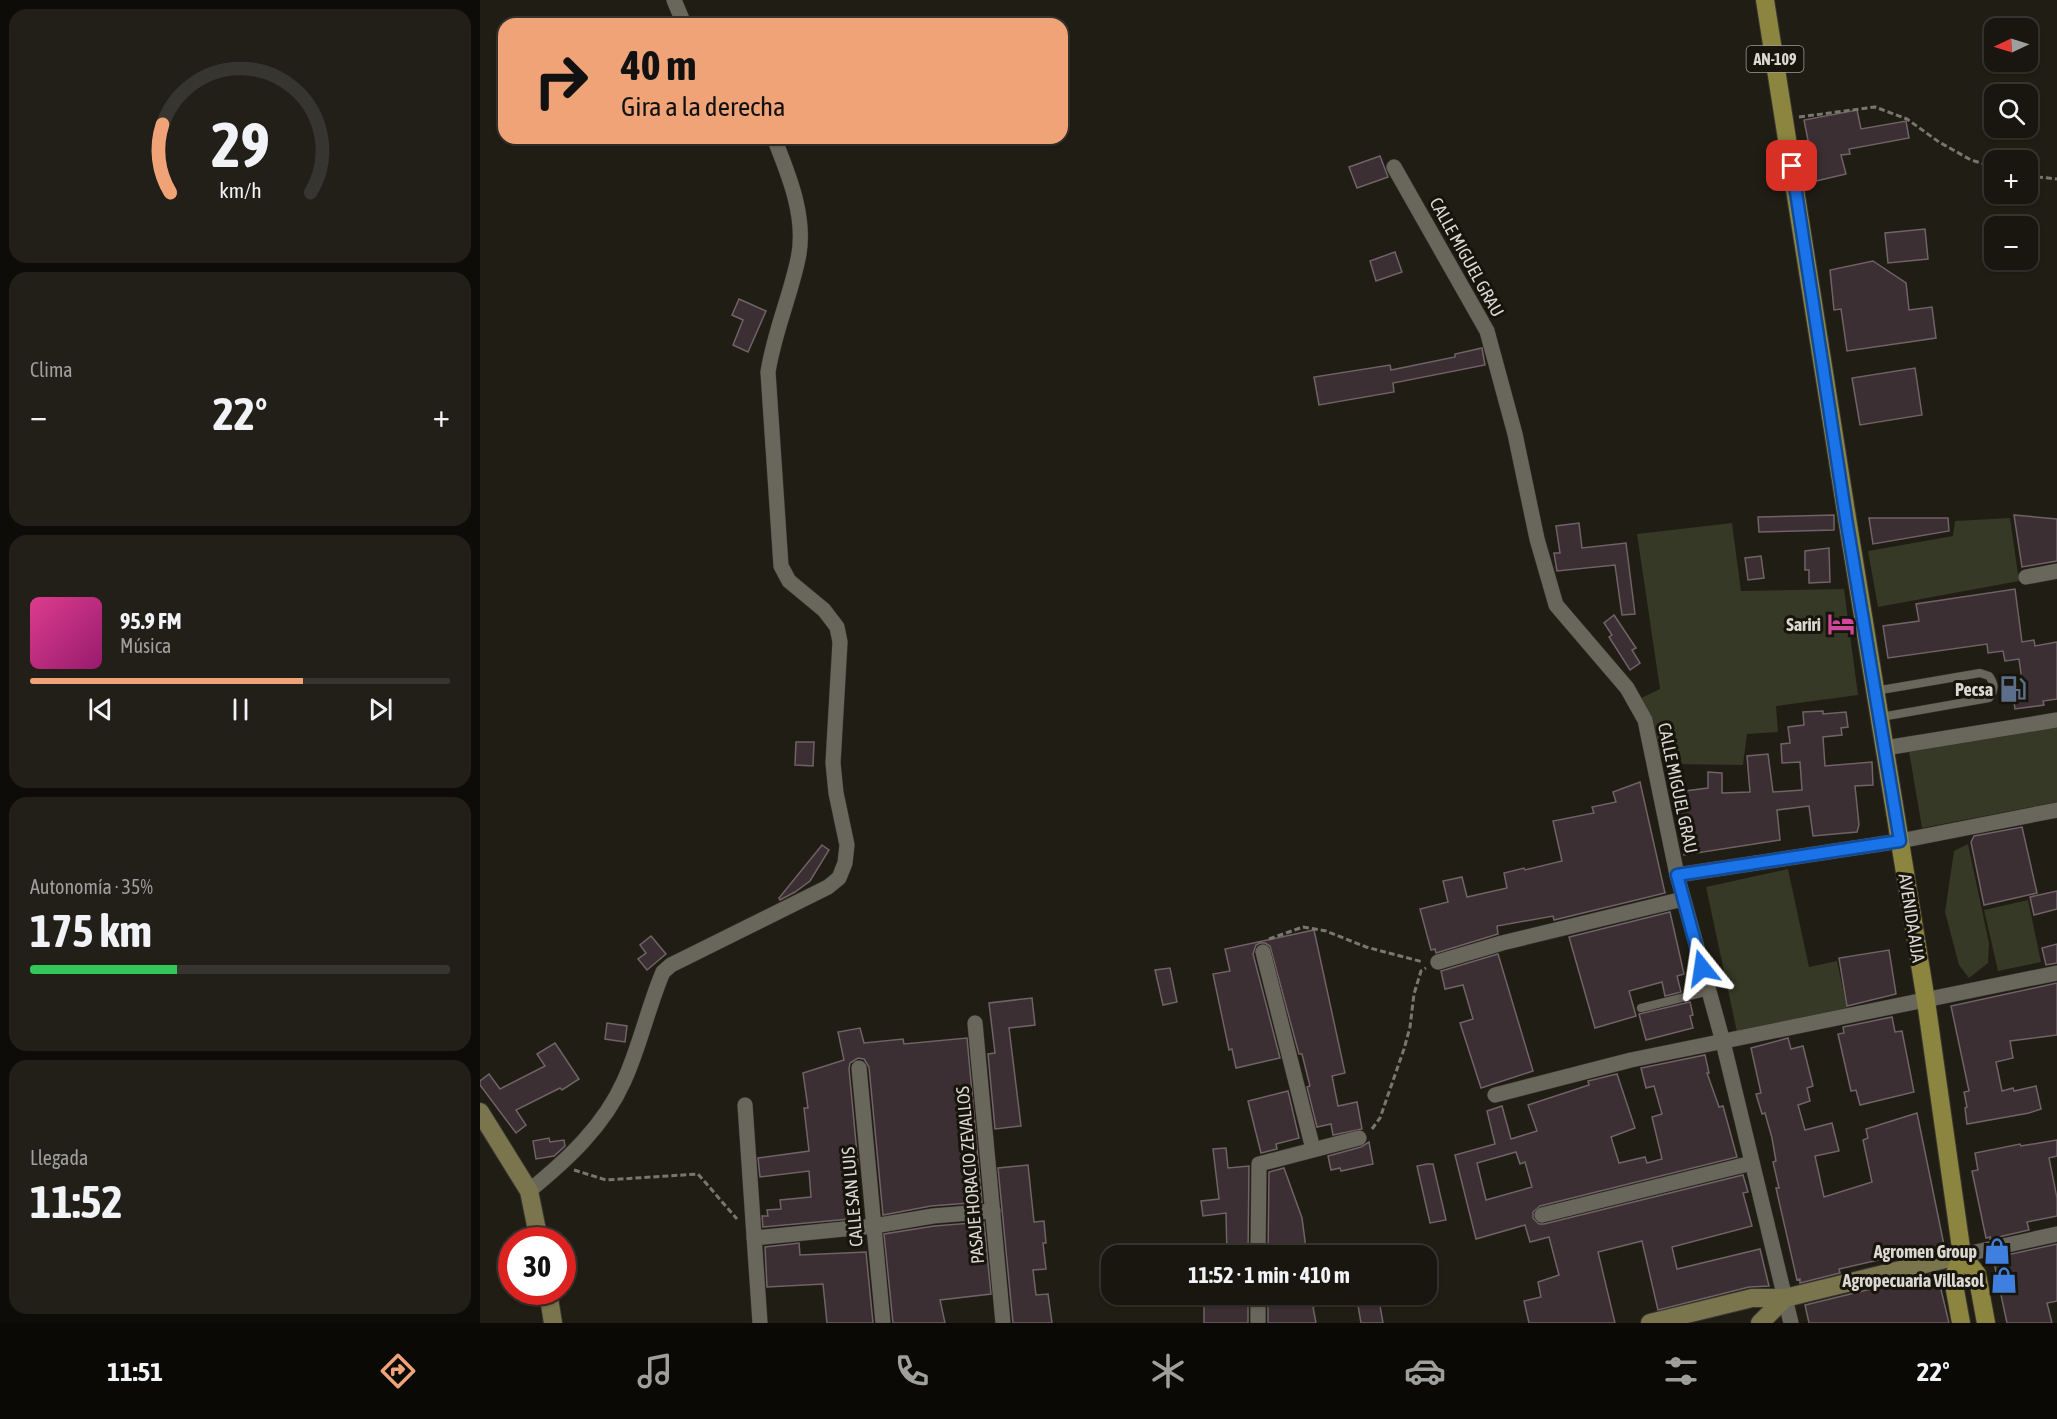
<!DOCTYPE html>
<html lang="es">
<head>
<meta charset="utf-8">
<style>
	body { margin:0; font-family:"Asap Condensed",sans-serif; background:#211f18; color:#f1f3f6; height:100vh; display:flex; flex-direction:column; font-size:22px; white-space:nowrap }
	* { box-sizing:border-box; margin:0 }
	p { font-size:20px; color:#9f9f9e }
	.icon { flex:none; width:33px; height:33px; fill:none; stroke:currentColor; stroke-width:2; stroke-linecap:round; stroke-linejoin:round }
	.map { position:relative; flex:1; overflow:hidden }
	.sheet { display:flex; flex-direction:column; gap:9px; padding:9px; background:#0d0c08; width:480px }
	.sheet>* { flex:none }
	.banner { position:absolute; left:18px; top:18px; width:570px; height:126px; border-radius:18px; box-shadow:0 2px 4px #0004,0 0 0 2px #36352f; background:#efa377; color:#111; overflow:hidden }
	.needle { width:39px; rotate:266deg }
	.buttons { position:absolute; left:1504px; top:18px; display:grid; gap:12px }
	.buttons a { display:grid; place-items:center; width:54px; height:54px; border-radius:12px; background:#18160f; box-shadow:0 2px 4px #0004,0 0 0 2px #36352f; font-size:30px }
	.speed { position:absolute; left:18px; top:1227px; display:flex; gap:12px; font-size:30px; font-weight:700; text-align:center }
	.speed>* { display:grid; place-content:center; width:78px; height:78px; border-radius:50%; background:#18160f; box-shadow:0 2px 4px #0004,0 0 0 2px #36352f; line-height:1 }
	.speed .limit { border:9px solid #d22; background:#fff; color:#111 }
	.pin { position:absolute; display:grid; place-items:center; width:51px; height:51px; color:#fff; margin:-26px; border-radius:12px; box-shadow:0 3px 9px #0006 }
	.me { position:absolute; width:66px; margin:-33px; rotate:345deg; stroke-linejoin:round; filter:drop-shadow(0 0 4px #0008) }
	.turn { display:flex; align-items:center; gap:21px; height:126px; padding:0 24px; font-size:27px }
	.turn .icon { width:78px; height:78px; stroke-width:2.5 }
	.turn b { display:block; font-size:42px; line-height:51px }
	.big { font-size:45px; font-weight:700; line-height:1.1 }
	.sheet .tile { flex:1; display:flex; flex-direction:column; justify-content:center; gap:9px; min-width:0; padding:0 21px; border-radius:18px; background:#211f18 }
	.sheet .dial { align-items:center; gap:0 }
	.dial svg { height:156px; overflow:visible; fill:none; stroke:#36352f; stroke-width:7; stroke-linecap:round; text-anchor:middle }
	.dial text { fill:#f1f3f6; stroke:none }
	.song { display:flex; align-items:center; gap:18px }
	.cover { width:72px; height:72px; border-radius:9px; background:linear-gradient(135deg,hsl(330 70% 55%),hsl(320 70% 35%)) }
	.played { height:6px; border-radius:3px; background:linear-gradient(90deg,#efa377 65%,#36352f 65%) }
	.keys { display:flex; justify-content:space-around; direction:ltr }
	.heat { display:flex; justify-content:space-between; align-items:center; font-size:33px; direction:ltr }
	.charge { height:9px; border-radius:4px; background:linear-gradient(90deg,#34c759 35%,#36352f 0) }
	.trip { position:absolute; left:621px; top:1245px; width:336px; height:60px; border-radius:18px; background:#18160f; box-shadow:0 2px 4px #0004,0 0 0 2px #36352f; font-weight:700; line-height:60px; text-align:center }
	.tab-bar { display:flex; height:96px; justify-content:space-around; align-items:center; background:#0a0906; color:#9f9f9e }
	.tab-bar .icon { width:42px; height:42px }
	.tab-bar .selected { color:#efa377 }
	.tab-bar b { font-size:27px; color:#f1f3f6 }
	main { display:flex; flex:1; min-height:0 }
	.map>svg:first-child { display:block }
</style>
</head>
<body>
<main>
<section class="sheet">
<div class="tile dial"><svg viewBox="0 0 100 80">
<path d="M14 69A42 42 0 1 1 86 69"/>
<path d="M14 69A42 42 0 0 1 10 34" stroke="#efa377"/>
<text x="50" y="56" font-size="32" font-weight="700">29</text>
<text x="50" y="72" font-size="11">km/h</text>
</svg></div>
<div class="tile"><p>Clima</p>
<div class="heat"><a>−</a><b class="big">22°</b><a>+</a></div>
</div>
<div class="tile">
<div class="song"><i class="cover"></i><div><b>95.9 FM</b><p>Música</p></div></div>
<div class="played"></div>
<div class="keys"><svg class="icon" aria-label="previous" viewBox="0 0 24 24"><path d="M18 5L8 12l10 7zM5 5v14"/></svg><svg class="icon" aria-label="pause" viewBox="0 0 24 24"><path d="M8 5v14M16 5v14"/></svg><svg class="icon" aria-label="next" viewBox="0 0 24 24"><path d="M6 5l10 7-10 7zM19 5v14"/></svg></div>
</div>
<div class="tile"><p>Autonomía · 35%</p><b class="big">175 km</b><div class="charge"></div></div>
<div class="tile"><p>Llegada</p><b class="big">11:52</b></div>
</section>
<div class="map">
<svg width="1577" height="1323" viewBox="0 0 1577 1323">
	<rect width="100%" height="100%" fill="#201d14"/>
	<!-- green -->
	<g fill="#353925">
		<polygon points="1530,518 1539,581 1398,607 1388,551 1473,536 1475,521"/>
		<polygon points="1252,523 1261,591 1364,589 1378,695 1296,706 1298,732 1267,734 1263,765 1186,764 1174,745 1159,699 1180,689 1157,534"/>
		<polygon points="1577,727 1577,802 1442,828 1429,751"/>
		<polygon points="1488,844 1509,943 1508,963 1489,978 1479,965 1465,912 1474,851"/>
		<polygon points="1308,869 1329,967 1357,961 1367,1008 1257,1032 1226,887"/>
		<polygon points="1548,900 1561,962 1518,971 1504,910"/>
	</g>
	<!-- building -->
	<g fill="#3b2f33" stroke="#706367" stroke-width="1.5" fill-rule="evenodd">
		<polygon points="1377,110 1381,129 1426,121 1429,138 1369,149 1370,154 1361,155 1366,174 1336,181 1324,120"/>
		<polygon points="900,156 908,177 877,188 869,167"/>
		<polygon points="1445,229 1448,259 1408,263 1405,233"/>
		<polygon points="915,252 922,272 896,281 890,261"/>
		<polygon points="1393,261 1426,283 1429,310 1452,307 1456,338 1367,351 1361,309 1354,310 1350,270"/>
		<polygon points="259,299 286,311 268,352 253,345 263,320 252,315"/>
		<polygon points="1002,348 1005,365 913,383 914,392 839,405 834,377 910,365 911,370 975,357 975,354"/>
		<polygon points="1435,368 1442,415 1380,425 1372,378"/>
		<polygon points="1354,515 1354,530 1279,532 1278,517"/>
		<polygon points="1534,515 1577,519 1577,561 1542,567"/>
		<polygon points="1389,518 1468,518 1469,531 1393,544"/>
		<polygon points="1099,523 1102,548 1146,543 1155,614 1142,615 1135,565 1077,571 1074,553 1080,553 1076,526"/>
		<polygon points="1349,548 1350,582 1329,583 1329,570 1325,570 1325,551"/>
		<polygon points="1281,556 1284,578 1268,580 1265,558"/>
		<polygon points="1535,589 1542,642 1554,640 1555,646 1577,642 1577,699 1563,701 1564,705 1535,709 1532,690 1543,688 1539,659 1525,661 1523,651 1508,653 1507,644 1408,658 1403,626 1439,621 1436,604"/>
		<polygon points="1134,615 1156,648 1152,650 1160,663 1150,670 1129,637 1132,635 1124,623"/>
		<polygon points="1343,711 1343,714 1366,712 1368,727 1361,728 1362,735 1343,737 1345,766 1392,762 1393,785 1375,786 1379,825 1377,832 1333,836 1329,806 1297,810 1300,840 1204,855 1197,792 1228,788 1228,772 1242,773 1242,793 1270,792 1267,756 1288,754 1293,792 1322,790 1320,762 1302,763 1301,744 1310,743 1308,727 1324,725 1323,712"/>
		<polygon points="316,742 334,742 333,766 315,765"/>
		<polygon points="1160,782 1185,893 1074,920 1073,916 1017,926 1018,934 956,953 955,949 951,950 940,909 968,902 963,881 982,877 987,897 1027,888 1024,873 1044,868 1045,870 1082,861 1073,821 1114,813 1112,807 1136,802 1133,792"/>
		<polygon points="1542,827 1557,893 1504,905 1491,842 1494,836"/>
		<polygon points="342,845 349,850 330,881 315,892 300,900 299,898"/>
		<polygon points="1577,891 1577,909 1554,915 1550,897"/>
		<polygon points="1190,912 1204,974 1197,976 1201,992 1185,996 1182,982 1149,991 1156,1016 1115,1028 1089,937"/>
		<polygon points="834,930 865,1073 852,1076 858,1106 877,1102 882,1129 853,1135 851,1124 837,1127 827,1087 830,1086 822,1054 819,1054 790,946 785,943 780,943 776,945 773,954 800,1058 756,1068 752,1049 749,1050 733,974 750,971 745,949"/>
		<polygon points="171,936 186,954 167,970 158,959 166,953 160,945"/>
		<polygon points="1577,944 1577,963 1566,965 1562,948"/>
		<polygon points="1409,950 1416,994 1367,1006 1359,958"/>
		<polygon points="1018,954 1053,1071 1001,1088 980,1023 993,1019 983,985 965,989 961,971"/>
		<polygon points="690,968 697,1002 683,1005 675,970"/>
		<polygon points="1577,983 1577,1035 1530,1041 1533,1058 1516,1062 1522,1091 1533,1088 1534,1091 1556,1086 1561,1109 1549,1113 1487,1124 1485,1108 1487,1107 1484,1092 1489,1091 1471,1006"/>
		<polygon points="552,998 555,1025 529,1028 541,1126 515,1129 508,1054 515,1053 509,1003"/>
		<polygon points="1210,1002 1213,1015 1210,1016 1213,1028 1166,1040 1159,1014"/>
		<polygon points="1412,1017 1415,1032 1422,1031 1434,1092 1380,1105 1376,1090 1371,1091 1358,1034 1364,1033 1363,1027"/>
		<polygon points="127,1023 147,1026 145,1042 125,1039"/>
		<polygon points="380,1028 384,1043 423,1039 424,1044 487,1038 502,1202 451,1206 403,1215 389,1067 384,1059 378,1058 370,1063 369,1069 378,1164 364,1166 370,1219 283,1227 282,1216 288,1216 287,1210 301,1209 300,1200 331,1197 329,1171 280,1177 278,1158 329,1151 324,1108 328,1108 323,1073 364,1060 358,1032"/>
		<polygon points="1308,1038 1311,1049 1323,1046 1333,1086 1327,1088 1330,1101 1318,1105 1325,1130 1352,1123 1359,1151 1335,1156 1344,1197 1392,1182 1383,1140 1388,1138 1386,1129 1437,1113 1464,1245 1359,1269 1360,1273 1320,1283 1320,1279 1317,1280 1296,1188 1299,1188 1293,1162 1296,1161 1292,1138 1285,1113 1282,1114 1276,1094 1281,1093 1271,1048"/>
		<polygon points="75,1043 99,1079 82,1090 80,1088 36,1110 46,1125 36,1133 0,1085 0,1081 9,1074 20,1089 65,1066 57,1054"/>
		<path d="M1225,1055L1229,1073H1227L1239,1107L1243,1106L1257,1157L1060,1206L1053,1212V1218L1059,1224H1064L1263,1175L1268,1192L1263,1193L1272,1226L1192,1247L1197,1269L1280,1249L1289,1286L1269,1287L1178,1310L1162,1241L1118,1252L1135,1323H1049L1044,1301L1061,1297L1058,1282L1079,1275L1069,1237L1050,1242L1045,1225L996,1239L975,1155L1015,1144L1007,1111L1022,1106L1031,1139L1057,1131L1048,1105L1109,1085L1108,1081L1137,1074L1155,1128L1131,1137L1139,1163L1165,1157L1167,1163L1182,1159L1172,1117L1182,1114L1174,1086L1166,1088L1161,1068ZM1036,1152L1040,1164L1045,1162L1052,1187L1006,1200L997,1163Z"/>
		<polygon points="808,1091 819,1138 796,1144 797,1149 781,1153 768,1101"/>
		<polygon points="69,1138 70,1142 84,1140 85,1146 74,1156 56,1159 53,1141"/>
		<polygon points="1577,1140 1577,1156 1569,1158 1577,1198 1577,1216 1547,1222 1549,1230 1510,1239 1510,1237 1506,1238 1492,1171 1498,1170 1495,1153 1540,1144 1541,1146"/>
		<polygon points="889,1142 893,1164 861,1171 860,1168 851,1170 848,1156 881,1147"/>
		<polygon points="746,1148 748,1168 769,1166 768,1256 747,1256 746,1213 723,1216 721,1201 739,1199 733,1149"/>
		<polygon points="947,1164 953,1164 966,1220 950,1223 937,1166"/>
		<polygon points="548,1165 554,1222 564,1221 566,1243 563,1243 566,1269 553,1270 556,1295 568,1294 572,1323 533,1323 518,1168"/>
		<polygon points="804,1168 822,1218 827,1256 788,1256 789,1172"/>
		<polygon points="504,1222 511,1294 460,1300 465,1323 413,1323 404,1234 454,1226"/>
		<polygon points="319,1243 320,1255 386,1252 393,1323 347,1323 343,1284 287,1287 285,1247"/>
		<polygon points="1577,1244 1577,1301 1567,1303 1572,1323 1527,1323 1513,1258"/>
		<polygon points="1457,1273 1469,1323 1329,1323 1325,1305"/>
		<polygon points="746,1294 768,1294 768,1323 724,1323 724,1304 746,1303"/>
		<polygon points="813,1294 834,1294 837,1306 833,1307 836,1323 788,1323 788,1301"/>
		<polygon points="876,1294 898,1294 903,1323 881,1323"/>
	</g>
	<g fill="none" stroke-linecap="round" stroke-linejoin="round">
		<defs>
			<g id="lane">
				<path d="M1395,691L1500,673L1509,676C1515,684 1515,690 1509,698L1401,717"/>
				<polyline points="1161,1008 1229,991"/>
			</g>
			<g id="street">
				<polyline points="194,0 204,24"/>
				<polyline points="914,167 1007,331 1035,434 1057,539 1076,605 1147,688 1165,720 1197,875 1243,1042 1311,1323"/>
				<polyline points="1546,577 1577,571"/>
				<polyline points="1405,748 1577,720"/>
				<polyline points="1197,875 1420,841 1577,810"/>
				<polyline points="783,952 833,1149"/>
				<polyline points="958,962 1022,943 1203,899"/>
				<polyline points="495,1023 523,1323"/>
				<polyline points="379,1068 403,1323"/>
				<polyline points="1015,1095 1151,1060 1577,973"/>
				<polyline points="265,1105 280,1323"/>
				<path d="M49,1191C87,1160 124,1126 144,1081C160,1046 168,1007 183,972L191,965L348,887L359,878L365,863L367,845L356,793L353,763L360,642L357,627L344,610L309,581L301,566L288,372C294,333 310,297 318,259C327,219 309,175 294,138"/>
				<polyline points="1062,1215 1272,1163"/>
				<polyline points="274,1238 394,1226 453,1216 513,1211"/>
				<polyline points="1482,1255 1577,1234"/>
				<polyline points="778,1256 779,1164 879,1138"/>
				<polyline points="778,1323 778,1294"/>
			</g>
			<g id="secondary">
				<polyline points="0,1112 49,1191 59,1240"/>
				<polyline points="68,1292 73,1323"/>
				<polyline points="1170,1323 1272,1298 1305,1298 1482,1255"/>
				<polyline points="1280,1323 1305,1298"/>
			</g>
			<g id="primary">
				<polyline points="1285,0 1367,518 1446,1001 1482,1255 1497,1274 1506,1323"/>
				<polyline points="1481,1323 1473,1279 1482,1255"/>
			</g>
		</defs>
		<!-- lane casing -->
		<use href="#lane" stroke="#383630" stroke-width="9"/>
		<!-- street casing -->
		<use href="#street" stroke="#383630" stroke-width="16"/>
		<!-- secondary casing -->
		<use href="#secondary" stroke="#383630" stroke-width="20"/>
		<!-- primary casing -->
		<use href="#primary" stroke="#383630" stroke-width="20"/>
		<!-- path -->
		<g stroke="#79766e" stroke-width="3" stroke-dasharray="6 3" stroke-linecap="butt">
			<polyline points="1319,117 1395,107 1427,119 1459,142 1491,160 1515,167"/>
			<polyline points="1548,176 1577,179"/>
			<polyline points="789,939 823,927 846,931 886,947 943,962"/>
			<polyline points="892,1129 900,1118 924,1049 930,1027 934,994 941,971 946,968"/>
			<polyline points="94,1170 126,1180 218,1174 257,1219"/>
		</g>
		<!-- lane -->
		<use href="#lane" stroke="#69665b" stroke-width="8"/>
		<!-- street -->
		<use href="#street" stroke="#69665b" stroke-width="15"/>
		<!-- secondary -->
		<use href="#secondary" stroke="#7a754d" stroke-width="18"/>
		<!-- primary -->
		<use href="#primary" stroke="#8c853f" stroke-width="18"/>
	</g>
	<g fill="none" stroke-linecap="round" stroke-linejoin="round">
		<defs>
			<polyline id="route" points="1222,968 1197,875 1420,841 1366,518 1312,166"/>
		</defs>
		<!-- route casing -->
		<use href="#route" stroke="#114b97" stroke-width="15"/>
		<!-- route -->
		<use href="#route" stroke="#1a73e8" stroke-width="10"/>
	</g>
	<!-- icons -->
	<defs>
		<symbol id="hotel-bare" viewBox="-9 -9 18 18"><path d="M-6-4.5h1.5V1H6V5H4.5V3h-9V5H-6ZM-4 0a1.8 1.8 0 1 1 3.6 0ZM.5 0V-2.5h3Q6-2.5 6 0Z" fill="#d1479c" stroke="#17140b" stroke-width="2.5" paint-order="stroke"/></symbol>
		<symbol id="fuel-bare" viewBox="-9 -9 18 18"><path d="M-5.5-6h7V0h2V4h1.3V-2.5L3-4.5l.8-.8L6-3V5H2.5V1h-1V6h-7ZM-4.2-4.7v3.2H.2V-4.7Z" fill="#5c6f8a" stroke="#17140b" stroke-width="2.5" paint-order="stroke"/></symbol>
		<symbol id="shop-bare" viewBox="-9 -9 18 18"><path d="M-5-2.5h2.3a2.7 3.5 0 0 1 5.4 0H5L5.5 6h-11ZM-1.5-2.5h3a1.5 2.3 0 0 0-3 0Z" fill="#3f7fe0" stroke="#17140b" stroke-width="2.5" paint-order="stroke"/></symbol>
	</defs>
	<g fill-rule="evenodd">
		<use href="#hotel-bare" x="1342" y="605" width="38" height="38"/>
		<use href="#fuel-bare" x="1514" y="670" width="38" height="38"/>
		<use href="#shop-bare" x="1498" y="1232" width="38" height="38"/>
		<use href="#shop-bare" x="1505" y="1261" width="38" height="38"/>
	</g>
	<g text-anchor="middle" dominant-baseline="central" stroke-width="6" stroke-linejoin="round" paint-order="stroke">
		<!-- shield labels -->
		<rect fill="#17140b" stroke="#a09d96" stroke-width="1.5" x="1266.5" y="46" width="57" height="26" rx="4.5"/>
		<g font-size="16" font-weight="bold" fill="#dad8d1">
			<text x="1295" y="59">AN-109</text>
		</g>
		<!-- street labels -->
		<g font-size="18" fill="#dad8d1" stroke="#17140b">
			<text transform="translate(987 257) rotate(61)">CALLE MIGUEL GRAU</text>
			<text transform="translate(1198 788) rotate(78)">CALLE MIGUEL GRAU</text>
			<text transform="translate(1432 918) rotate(81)">AVENIDA AIJA</text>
			<text transform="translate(490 1175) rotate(-95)">PASAJE HORACIO ZEVALLOS</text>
			<text transform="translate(372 1197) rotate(-95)">CALLE SAN LUIS</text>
		</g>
		<!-- poi labels -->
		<g font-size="18" font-weight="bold" fill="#dad8d1" stroke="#17140b" text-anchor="end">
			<text x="1341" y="624">Sariri</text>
			<text x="1513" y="689">Pecsa</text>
			<text x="1497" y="1251">Agromen Group</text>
			<text x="1504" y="1280">Agropecuaria Villasol</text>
		</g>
	</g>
</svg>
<div class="buttons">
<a><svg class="needle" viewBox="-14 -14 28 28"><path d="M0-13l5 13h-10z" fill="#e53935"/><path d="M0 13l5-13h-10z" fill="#9f9f9e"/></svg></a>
<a><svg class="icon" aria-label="search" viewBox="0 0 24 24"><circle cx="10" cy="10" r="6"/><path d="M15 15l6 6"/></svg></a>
<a>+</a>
<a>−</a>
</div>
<div class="speed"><div class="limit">30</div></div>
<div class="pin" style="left:1312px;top:166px;background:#d93025"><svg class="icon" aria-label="arrive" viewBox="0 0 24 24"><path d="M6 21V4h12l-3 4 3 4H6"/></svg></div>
<svg class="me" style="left:1222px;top:968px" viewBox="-20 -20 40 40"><path d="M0-17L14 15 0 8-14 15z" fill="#1a73e8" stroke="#fff" stroke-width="4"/></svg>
<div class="trip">11:52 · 1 min · 410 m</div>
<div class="banner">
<div class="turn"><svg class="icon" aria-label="right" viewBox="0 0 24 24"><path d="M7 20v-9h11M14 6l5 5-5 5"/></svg><div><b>40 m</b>Gira a la derecha</div></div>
</div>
</div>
</main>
<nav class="tab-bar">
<b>11:51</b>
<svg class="icon selected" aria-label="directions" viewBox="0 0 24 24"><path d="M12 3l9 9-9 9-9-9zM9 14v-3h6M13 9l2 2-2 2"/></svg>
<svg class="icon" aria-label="music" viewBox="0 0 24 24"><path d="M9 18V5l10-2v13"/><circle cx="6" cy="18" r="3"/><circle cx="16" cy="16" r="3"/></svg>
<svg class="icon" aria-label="phone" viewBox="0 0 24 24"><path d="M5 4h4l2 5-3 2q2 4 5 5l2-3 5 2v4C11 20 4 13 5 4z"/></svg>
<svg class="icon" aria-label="climate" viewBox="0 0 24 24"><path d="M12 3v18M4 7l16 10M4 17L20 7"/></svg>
<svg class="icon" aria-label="car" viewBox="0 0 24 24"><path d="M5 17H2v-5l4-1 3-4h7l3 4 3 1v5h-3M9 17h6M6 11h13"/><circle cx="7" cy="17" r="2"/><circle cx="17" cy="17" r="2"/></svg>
<svg class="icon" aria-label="filters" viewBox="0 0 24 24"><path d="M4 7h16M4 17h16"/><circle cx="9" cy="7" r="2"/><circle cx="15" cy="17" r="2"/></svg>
<b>22°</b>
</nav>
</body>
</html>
